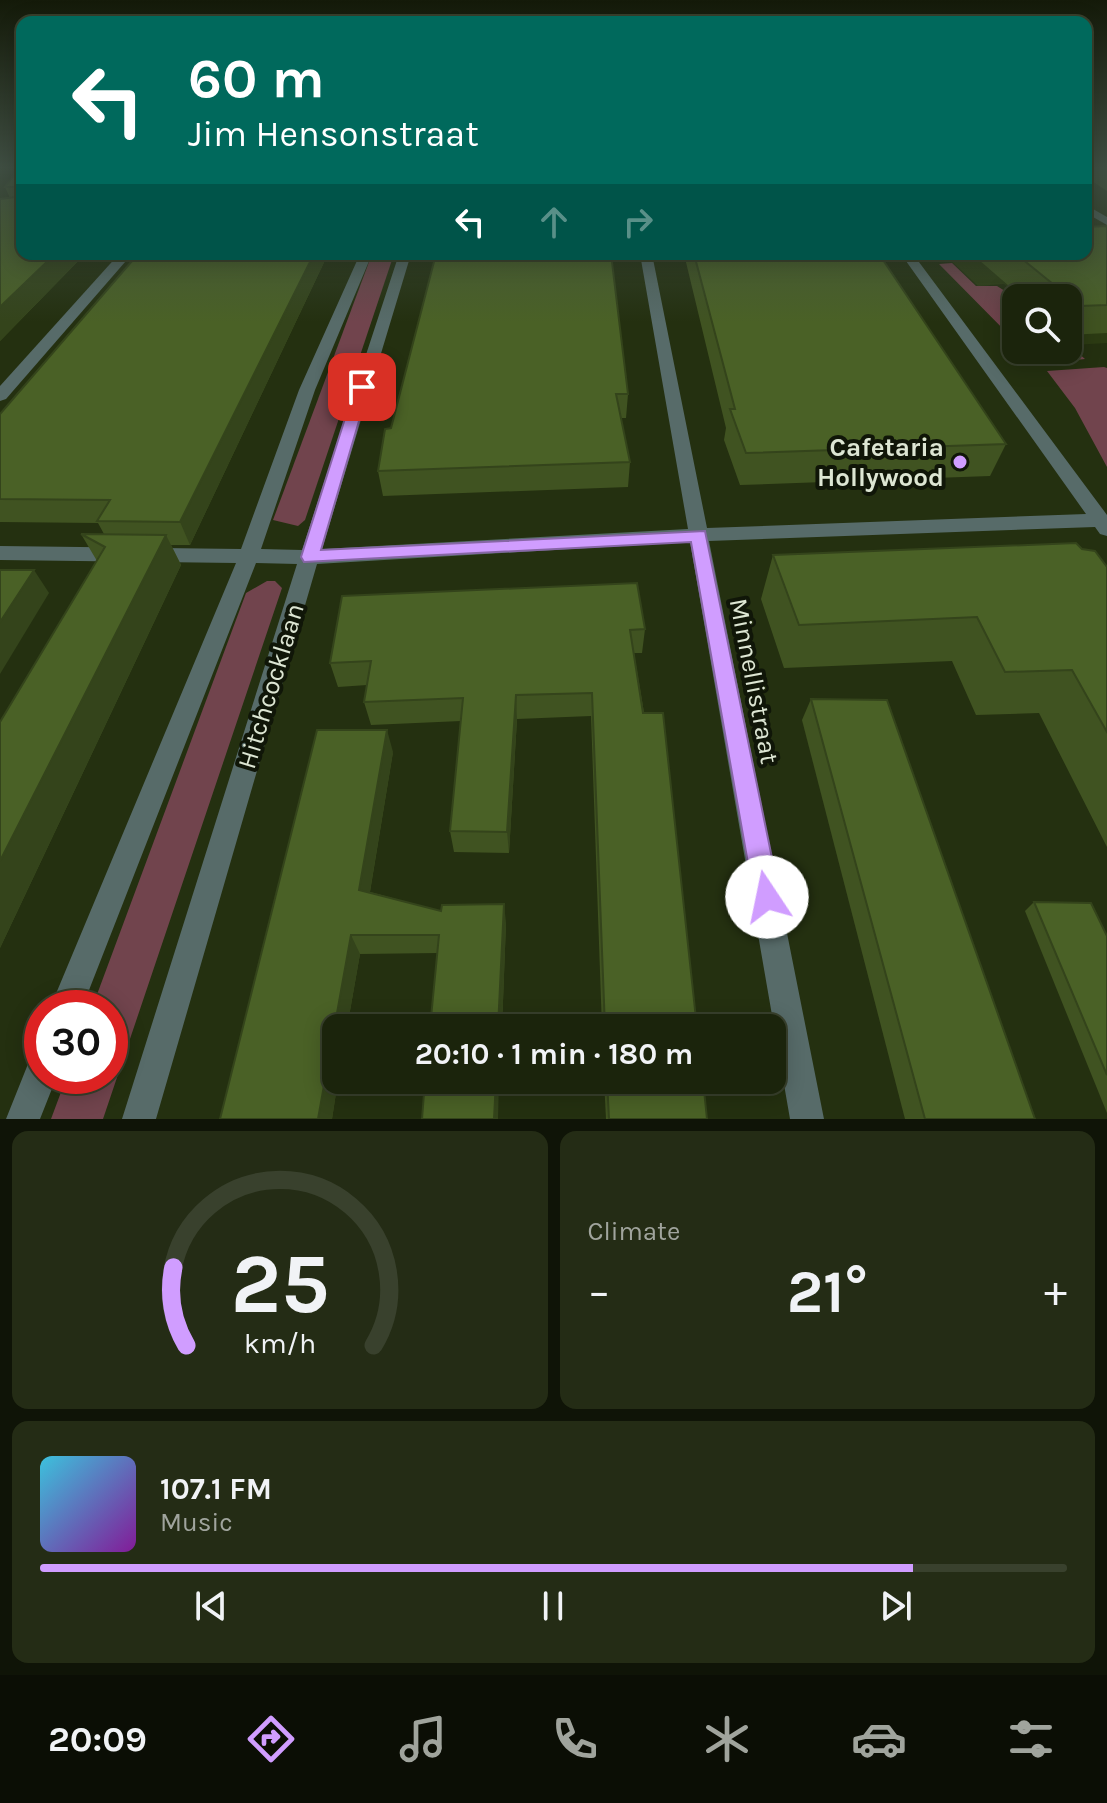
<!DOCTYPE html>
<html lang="en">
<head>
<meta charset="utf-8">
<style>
	body { margin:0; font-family:Karla,sans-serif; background:#242c15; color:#f1f3f6; height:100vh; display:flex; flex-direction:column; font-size:30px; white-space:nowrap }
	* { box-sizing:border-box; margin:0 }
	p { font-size:26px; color:#a0a49d }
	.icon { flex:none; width:44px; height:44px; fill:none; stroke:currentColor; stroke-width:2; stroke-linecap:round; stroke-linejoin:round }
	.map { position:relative; height:1119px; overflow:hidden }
	.panel { display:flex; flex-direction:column; gap:12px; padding:12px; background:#0f1407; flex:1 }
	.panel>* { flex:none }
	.hud { position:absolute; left:16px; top:16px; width:1076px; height:244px; border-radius:16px; box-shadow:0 4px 20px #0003,0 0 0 2px #39412d; background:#00695c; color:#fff; overflow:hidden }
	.fabs { position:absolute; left:1002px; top:284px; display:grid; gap:16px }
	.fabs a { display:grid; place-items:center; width:80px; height:80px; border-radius:16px; background:#1b240c; box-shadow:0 4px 20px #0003,0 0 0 2px #39412d; font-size:40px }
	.speed { position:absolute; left:24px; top:990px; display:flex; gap:16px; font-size:40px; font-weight:700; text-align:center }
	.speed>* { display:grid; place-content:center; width:104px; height:104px; border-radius:50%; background:#1b240c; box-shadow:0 4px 20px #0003,0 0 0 2px #39412d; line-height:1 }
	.speed .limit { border:12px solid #d22; background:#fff; color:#111 }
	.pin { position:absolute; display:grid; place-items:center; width:68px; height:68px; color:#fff; margin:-34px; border-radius:16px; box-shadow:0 4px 12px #0006 }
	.me { position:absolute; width:88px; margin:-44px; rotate:349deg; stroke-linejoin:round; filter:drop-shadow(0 0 6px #0008) }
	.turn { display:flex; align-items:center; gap:28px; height:168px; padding:0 40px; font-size:36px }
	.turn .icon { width:104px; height:104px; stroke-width:2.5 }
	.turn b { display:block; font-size:56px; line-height:68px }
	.lanes { display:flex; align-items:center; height:76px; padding:0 40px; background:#0003; justify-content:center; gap:40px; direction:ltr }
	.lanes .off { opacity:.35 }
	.big { font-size:60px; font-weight:700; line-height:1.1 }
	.panel .widget { flex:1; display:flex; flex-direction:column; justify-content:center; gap:12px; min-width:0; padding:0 28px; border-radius:16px; background:#242c15 }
	.panel .dial { align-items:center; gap:0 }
	.dial svg { height:208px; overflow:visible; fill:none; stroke:#39412d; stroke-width:7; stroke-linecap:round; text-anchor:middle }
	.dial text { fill:#f1f3f6; stroke:none }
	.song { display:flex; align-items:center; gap:24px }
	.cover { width:96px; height:96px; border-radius:12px; background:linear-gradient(135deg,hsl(190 70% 55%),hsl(290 70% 35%)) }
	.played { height:8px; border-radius:4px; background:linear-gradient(90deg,#d09dff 85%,#39412d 85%) }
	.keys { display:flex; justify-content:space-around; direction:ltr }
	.heat { display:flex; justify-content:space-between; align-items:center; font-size:44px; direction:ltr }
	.panel .tiles { flex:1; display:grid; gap:12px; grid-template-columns:1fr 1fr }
	.widget:last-child { grid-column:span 2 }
	.trip { position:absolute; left:322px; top:1014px; width:464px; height:80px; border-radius:16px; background:#1b240c; box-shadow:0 4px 20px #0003,0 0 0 2px #39412d; font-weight:700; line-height:80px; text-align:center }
	.dock { display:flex; height:128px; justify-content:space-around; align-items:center; background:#0b0e05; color:#a0a49d }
	.dock .icon { width:56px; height:56px }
	.dock .active { color:#d09dff }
	.dock b { font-size:36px; color:#f1f3f6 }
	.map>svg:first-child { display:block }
</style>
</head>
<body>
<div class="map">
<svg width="1107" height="1119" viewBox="0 0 1107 1119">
	<rect width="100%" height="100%" fill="#243010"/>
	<!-- built -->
	<polygon fill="#2c3b13" points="1086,227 1107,242 1107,343 1073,345 1068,341 1068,298 1020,298 1004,284 978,286 944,254 1086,254"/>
	<!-- green -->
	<g fill="#71444d">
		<polygon points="372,254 394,254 305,520 298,526 273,520"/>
		<polygon points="952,263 976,286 997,286 1016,298 1016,342 939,264"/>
		<polygon points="1068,344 1085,359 1038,364 1024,350 1068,350"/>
		<polygon points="1104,367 1107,368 1107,467 1075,408 1047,371"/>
		<polygon points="267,581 275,581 282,588 103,1119 51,1119 67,1076 110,1076 110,1008 92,1008 246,593"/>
	</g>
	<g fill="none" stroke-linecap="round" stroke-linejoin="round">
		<!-- minor -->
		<g fill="#576b69" fill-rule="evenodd">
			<polygon points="1086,205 1107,217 1107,225 1086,213"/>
			<polygon points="119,254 132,254 6,399 0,401 0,386"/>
			<polygon points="360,254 372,254 315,390 261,549 302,550 399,254 411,254 322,549 688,529 640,254 652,254 707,528 1086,514 901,254 913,254 1107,515 1107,536 1100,534 1095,527 709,541 824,1119 790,1119 690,542 317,564 156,1119 122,1119 297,564 256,563 82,1008 50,1008 236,563 0,560 0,546 241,549 299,390"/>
			<polygon points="42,1055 42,1076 57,1076 40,1119 6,1119 30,1059"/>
		</g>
	</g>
	<!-- wall -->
	<g fill="#405321">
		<polygon points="21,166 22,254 85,254 0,341 10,198 5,187"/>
		<polygon points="1086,166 1107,166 1107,191 1086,177"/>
		<polygon points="1107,226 1107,333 1068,335 1068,298 1023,298 979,260 981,254 1086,254"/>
		<polygon points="138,254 328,254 190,545 171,545 181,565 0,948 0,722 97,561 81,534 104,534 98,523 0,522 0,414"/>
		<polygon points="436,254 628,394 626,418 621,418 630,462 628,487 383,496 378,471 391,428"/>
		<polygon points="684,254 879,254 1006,444 990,476 740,485 724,440 726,428"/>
		<polygon points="1082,549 1107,567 1107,847 1039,713 976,715 952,661 784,668 761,599 773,555"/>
		<polygon points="342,596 645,629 642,653 634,653 697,1028 602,1028 591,716 517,719 509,853 454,852 450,831 461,721 371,725 364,702 367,685 338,687 330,663"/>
		<polygon points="811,699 1035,1119 905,1119 802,720"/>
		<polygon points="393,752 370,892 441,911 506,923 502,1028 430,1028 438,953 360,954 347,1028 336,1028 336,1080 338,1080 332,1119 220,1119"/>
		<polygon points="1034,902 1107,936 1107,1113 1025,911"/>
		<polygon points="604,1080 703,1080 707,1119 606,1119"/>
	</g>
	<!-- shaded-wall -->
	<g fill="#34441b">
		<polygon points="55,254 85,254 0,341 0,307"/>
		<polygon points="314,254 328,254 190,545 180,522"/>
		<polygon points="166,535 181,565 0,948 0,861"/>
		<polygon points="34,570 49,593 0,674 0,622"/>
		<polygon points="516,695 517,719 509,853 507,832"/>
		<polygon points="387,730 393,752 367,909 359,890"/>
		<polygon points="504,904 506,923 502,1028 498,1028"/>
		<polygon points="351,935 360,954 347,1028 336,1028 336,1080 338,1080 332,1119 318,1119"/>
		<polygon points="496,1080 499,1080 498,1119 494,1119"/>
	</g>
	<!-- building -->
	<g fill="#4a6126" stroke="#34441b" stroke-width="2">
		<polygon points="21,166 22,166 22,254 55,254 0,307 0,199 15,197 15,187 5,187"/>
		<polygon points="1107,226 1107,305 1080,306 1016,254 1086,254 1086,227"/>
		<polygon points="138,254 314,254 180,522 97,521 110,500 0,499 0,414"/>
		<polygon points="436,254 611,254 628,394 616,394 630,462 378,471 385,429 391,428"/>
		<polygon points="694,254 879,254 1006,444 746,453 730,409 735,409"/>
		<polygon points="81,534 166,535 0,861 0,722 105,547"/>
		<polygon points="1076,543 1082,549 1095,551 1107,567 1107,732 1072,670 1005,672 977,617 799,625 773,555"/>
		<polygon points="0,570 34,570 0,622"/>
		<polygon points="637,583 645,629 630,630 643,713 663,713 697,1028 605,1028 592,693 516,695 507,832 450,831 463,698 364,702 371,661 330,663 342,596"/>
		<polygon points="811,699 887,700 1035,1119 925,1119"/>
		<polygon points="317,730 387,730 359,890 441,911 442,905 504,904 498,1028 430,1028 439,935 351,935 318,1119 220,1119"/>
		<polygon points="1034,902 1091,903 1107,936 1107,1075"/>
		<polygon points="425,1080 496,1080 494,1119 422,1119"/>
		<polygon points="607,1080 703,1080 707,1119 609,1119"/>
	</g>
	<!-- sky -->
	<linearGradient id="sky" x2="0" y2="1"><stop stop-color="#141a09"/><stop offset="0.52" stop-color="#3f4e42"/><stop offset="1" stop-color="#3f4e42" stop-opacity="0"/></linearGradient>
	<rect width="1107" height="322" fill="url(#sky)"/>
	<!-- route -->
	<polygon fill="#d09dff" stroke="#8766a6" stroke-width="2" points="362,383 369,387 321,550 705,531 780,897 776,906 767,910 758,906 754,897 691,542 304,562 301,557 355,387"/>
	<!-- markers -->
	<circle fill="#d09dff" stroke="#101608" stroke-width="3" cx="960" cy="462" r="8"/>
	<g text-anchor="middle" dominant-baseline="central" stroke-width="8" stroke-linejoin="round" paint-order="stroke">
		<!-- poi labels -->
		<g font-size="26" font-weight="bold" fill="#dde6d3" stroke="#101608" text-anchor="end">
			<text x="944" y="447">Cafetaria<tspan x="944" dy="30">Hollywood</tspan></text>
		</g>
		<!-- street labels -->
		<g font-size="26" fill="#dde6d3" stroke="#101608">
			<text transform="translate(754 681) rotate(79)">Minnellistraat</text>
			<text transform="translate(271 686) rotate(-73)">Hitchcocklaan</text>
		</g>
	</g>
</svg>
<div class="fabs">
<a><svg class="icon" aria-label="search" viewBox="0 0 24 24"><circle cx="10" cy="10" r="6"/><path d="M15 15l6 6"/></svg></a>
</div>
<div class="speed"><div class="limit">30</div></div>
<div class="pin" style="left:362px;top:387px;background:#d93025"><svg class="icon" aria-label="arrive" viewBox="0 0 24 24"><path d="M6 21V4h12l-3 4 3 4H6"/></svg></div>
<svg class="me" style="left:767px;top:897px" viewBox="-20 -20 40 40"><circle r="19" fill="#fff"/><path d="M0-13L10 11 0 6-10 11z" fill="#d09dff"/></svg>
<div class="trip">20:10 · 1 min · 180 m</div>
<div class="hud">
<div class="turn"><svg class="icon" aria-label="left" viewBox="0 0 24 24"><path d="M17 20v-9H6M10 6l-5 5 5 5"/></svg><div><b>60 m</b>Jim Hensonstraat</div></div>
<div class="lanes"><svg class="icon" aria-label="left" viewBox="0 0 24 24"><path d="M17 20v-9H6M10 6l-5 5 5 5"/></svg><svg class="icon off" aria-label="ahead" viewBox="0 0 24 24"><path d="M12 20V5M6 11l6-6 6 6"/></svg><svg class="icon off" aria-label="right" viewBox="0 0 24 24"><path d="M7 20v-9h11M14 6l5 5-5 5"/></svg></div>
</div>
</div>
<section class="panel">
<div class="tiles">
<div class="widget dial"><svg viewBox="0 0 100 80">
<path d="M14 69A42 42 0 1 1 86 69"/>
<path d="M14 69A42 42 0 0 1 9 39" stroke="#d09dff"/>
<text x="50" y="56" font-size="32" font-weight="700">25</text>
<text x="50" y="72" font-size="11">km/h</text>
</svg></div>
<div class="widget"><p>Climate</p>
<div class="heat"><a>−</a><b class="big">21°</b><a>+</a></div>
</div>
<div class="widget">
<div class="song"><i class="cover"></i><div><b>107.1 FM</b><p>Music</p></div></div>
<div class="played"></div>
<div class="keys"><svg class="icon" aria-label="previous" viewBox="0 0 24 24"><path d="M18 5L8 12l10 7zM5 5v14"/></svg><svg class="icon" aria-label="pause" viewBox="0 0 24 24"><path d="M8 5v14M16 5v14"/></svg><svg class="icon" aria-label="next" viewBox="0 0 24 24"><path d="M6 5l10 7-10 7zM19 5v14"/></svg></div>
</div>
</div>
</section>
<nav class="dock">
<b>20:09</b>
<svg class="icon active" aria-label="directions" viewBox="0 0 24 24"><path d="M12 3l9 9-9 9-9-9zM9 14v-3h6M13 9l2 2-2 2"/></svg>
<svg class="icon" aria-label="music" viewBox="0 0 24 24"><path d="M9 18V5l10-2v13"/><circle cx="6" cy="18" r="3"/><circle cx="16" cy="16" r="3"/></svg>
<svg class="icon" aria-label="phone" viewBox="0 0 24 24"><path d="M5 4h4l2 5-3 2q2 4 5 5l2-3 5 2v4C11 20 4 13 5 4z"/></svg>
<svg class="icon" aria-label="climate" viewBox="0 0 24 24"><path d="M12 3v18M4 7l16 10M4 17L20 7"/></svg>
<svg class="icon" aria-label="car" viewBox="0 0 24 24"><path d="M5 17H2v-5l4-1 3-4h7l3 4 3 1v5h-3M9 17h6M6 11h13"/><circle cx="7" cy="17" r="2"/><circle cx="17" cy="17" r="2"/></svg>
<svg class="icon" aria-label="filters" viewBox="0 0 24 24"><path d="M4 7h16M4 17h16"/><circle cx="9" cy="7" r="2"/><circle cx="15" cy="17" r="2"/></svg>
</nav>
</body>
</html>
